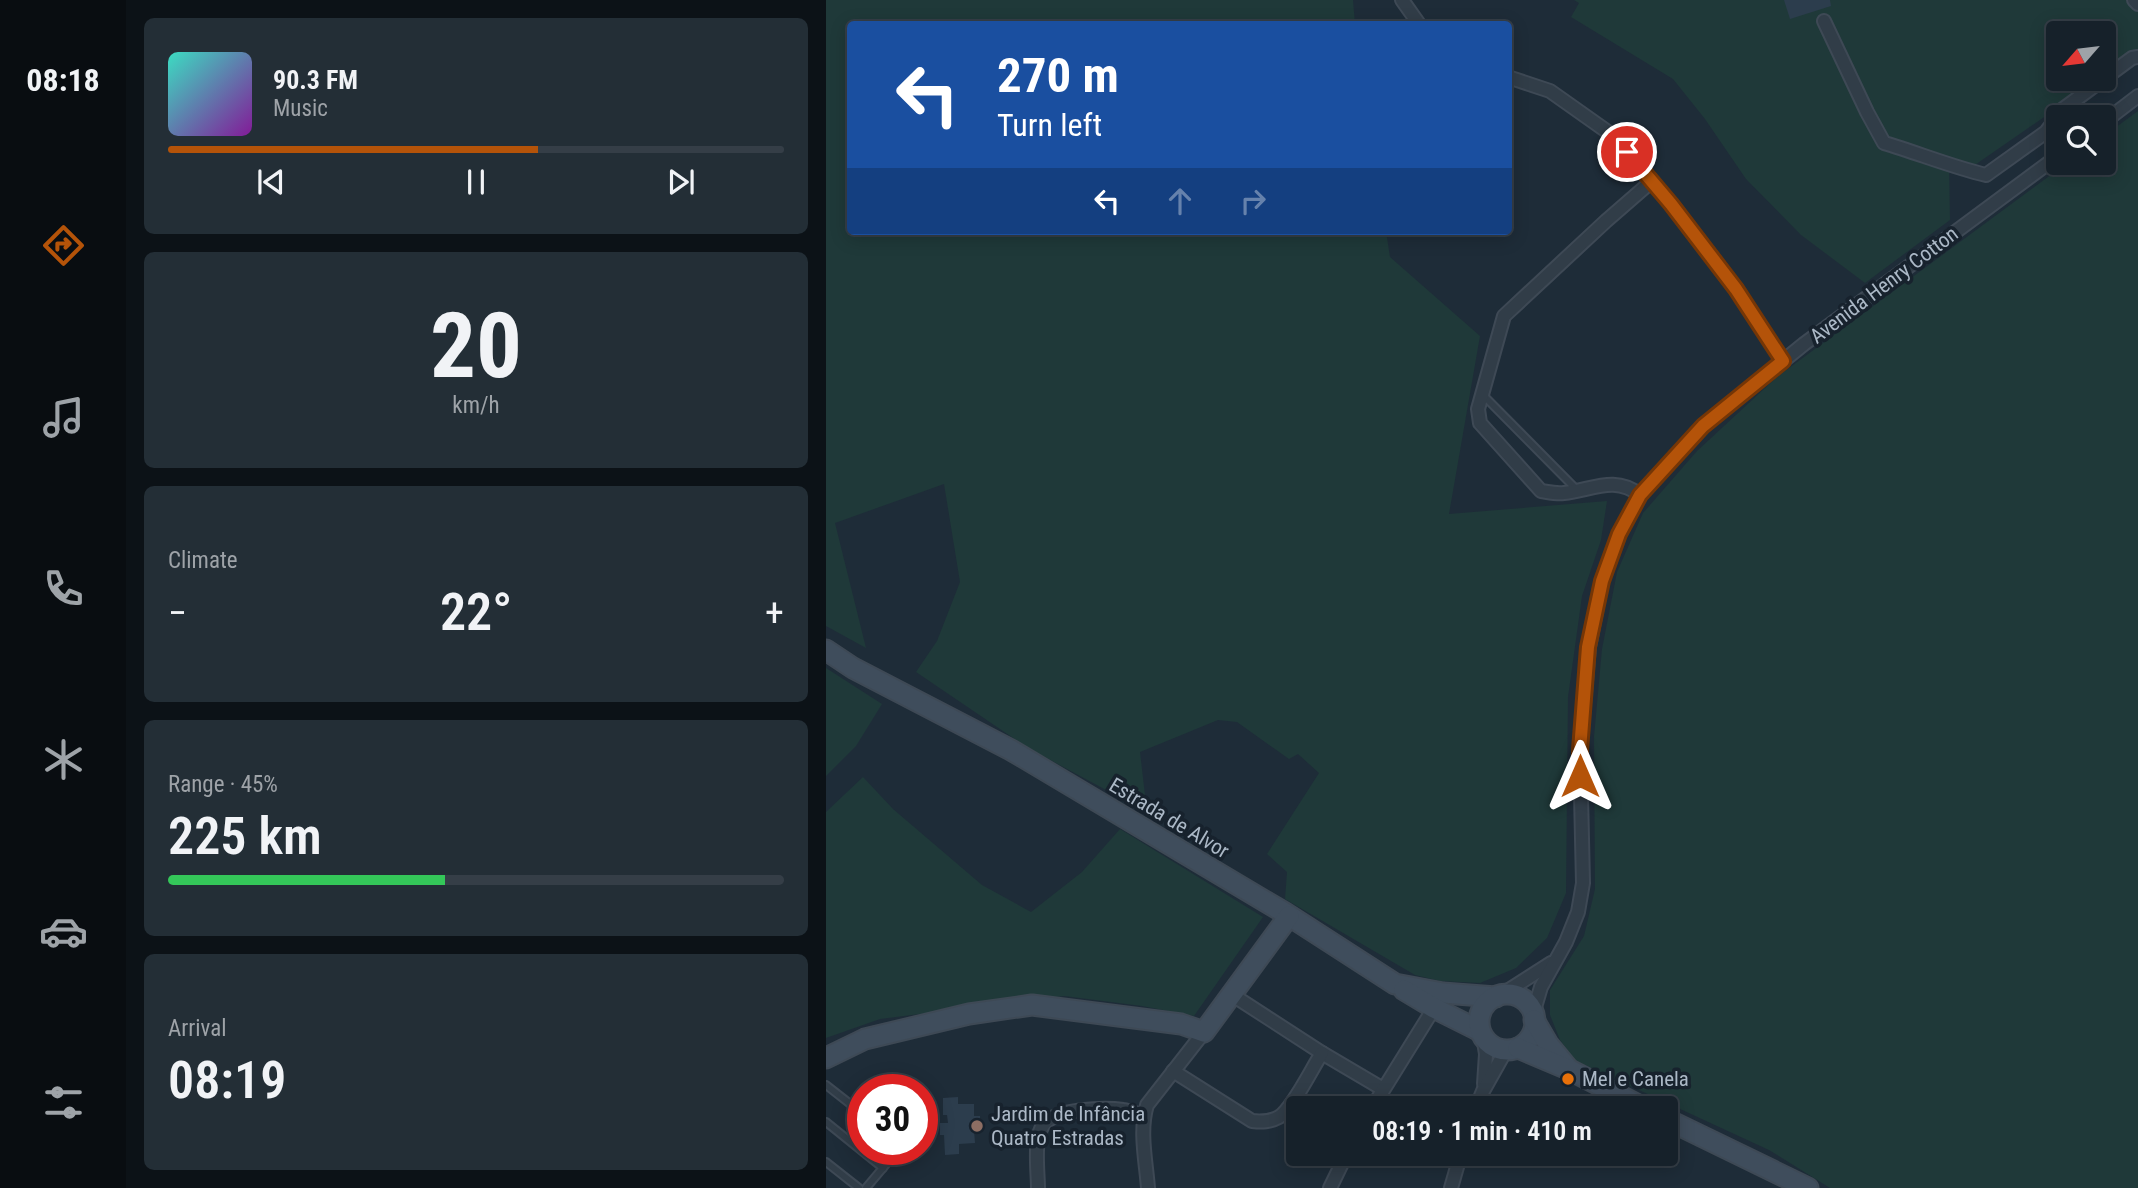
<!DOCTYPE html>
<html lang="en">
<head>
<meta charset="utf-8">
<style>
	body { margin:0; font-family:"Roboto Condensed",sans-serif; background:#232e36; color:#f1f3f6; height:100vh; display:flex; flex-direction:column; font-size:26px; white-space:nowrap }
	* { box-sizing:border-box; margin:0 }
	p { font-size:23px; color:#9ea3a8 }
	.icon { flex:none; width:38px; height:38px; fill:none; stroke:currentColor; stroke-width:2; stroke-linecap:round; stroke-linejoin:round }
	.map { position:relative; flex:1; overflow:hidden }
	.details { display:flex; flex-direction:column; gap:18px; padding:18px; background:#0c1217; width:700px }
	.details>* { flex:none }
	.banner { position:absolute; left:21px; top:21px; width:665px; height:214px; border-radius:7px; box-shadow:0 4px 18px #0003,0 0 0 2px #353e47; background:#1a4fa0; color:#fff; overflow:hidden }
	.needle { width:46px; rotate:242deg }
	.fabs { position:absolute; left:1220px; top:21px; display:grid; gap:14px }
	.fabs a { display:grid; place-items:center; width:70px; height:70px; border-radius:7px; background:#16212a; box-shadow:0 4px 18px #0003,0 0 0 2px #353e47; font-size:35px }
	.speed { position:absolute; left:21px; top:1074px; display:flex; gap:14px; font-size:35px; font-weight:700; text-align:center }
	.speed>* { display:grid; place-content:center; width:91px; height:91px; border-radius:50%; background:#16212a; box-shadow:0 4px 18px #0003,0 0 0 2px #353e47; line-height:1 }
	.speed .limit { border:10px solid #d22; background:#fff; color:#111 }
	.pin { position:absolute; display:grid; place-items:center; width:60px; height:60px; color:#fff; margin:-30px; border:4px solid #fff; border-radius:50%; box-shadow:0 2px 7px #0007 }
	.me { position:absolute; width:77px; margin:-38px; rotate:0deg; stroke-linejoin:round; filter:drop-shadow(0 0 5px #0008) }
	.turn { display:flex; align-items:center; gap:24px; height:147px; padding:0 35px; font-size:32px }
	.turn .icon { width:91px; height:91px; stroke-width:2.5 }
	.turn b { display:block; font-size:49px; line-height:60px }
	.lanes { display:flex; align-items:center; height:66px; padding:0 35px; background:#0003; justify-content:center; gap:35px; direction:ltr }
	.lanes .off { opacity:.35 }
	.big { font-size:52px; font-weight:600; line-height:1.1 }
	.details .widget { flex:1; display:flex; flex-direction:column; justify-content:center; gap:10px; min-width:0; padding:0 24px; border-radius:10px; background:#232e36 }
	.details .dial { align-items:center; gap:0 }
	.dial b { font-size:91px; line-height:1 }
	.song { display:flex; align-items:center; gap:21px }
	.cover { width:84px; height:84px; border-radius:10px; background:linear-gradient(135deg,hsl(170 70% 55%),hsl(290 70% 35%)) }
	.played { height:7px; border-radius:4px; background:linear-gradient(90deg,#b45309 60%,#353e47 60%) }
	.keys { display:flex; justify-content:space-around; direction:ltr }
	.heat { display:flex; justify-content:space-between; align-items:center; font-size:38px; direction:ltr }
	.charge { height:10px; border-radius:5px; background:linear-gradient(90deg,#34c759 45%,#353e47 0) }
	.trip { position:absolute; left:460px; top:1096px; width:392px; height:70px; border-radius:7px; background:#16212a; box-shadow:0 4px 18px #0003,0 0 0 2px #353e47; font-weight:600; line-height:70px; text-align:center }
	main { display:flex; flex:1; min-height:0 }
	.tabs { display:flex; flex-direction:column; width:126px; justify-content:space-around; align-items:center; background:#090d11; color:#9ea3a8 }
	.tabs .icon { width:49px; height:49px }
	.tabs .active { color:#b45309 }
	.tabs b { font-size:32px; color:#f1f3f6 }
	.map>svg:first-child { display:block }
</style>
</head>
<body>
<main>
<nav class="tabs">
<b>08:18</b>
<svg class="icon active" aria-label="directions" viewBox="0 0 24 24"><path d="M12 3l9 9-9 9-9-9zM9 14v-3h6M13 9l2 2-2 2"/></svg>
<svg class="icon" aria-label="music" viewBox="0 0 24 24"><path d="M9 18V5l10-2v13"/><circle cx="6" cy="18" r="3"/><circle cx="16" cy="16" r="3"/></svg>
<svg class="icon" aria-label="phone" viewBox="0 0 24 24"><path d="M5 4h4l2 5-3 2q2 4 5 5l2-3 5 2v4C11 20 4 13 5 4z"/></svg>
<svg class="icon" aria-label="climate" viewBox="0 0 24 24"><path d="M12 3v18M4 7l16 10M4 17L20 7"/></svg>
<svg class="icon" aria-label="car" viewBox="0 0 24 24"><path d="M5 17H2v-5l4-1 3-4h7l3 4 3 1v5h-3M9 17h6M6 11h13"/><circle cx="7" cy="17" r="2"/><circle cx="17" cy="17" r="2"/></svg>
<svg class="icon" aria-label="filters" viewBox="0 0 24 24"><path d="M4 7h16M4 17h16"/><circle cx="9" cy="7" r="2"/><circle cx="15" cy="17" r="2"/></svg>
</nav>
<section class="details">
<div class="widget">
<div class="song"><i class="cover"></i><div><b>90.3 FM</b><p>Music</p></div></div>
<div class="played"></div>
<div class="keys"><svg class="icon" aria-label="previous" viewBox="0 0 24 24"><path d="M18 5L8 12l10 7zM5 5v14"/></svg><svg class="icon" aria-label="pause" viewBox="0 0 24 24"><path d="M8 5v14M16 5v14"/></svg><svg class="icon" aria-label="next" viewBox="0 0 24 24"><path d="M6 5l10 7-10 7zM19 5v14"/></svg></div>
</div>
<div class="widget dial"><b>20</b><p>km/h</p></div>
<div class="widget"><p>Climate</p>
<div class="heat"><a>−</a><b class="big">22°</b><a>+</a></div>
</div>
<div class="widget"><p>Range · 45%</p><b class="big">225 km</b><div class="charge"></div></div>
<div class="widget"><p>Arrival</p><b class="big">08:19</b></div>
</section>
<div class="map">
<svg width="1312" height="1188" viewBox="0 0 1312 1188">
	<rect width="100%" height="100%" fill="#1e2c38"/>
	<!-- green -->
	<g fill="#1f3939">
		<polygon points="0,0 527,0 529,24 24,24 24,231 560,231 564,257 654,336 623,514 781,501 775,540 756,596 742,697 740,893 721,938 690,968 654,983 614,981 589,975 459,899 461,872 441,854 493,773 472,754 463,759 411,722 392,720 314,752 321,812 202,748 90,672 111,641 134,582 118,484 9,523 40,648 0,626"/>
		<polygon points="748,0 1312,0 1312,52 1278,76 1278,33 1232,33 1232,79 1273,79 1146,167 1123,162 1124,220 1039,283 975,235 920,179 879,119 847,79 745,17 753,3"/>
		<polygon points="1312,111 1312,1188 1004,1188 943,1150 748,1060 734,1040 724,1015 724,990 758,936 769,889 768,737 776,649 791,572 817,513 871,451 951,377 1241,163 1278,163 1278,136"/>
		<polygon points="0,668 56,704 30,746 0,776"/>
		<polygon points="37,777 67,809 156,885 205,912 256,872 294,829 437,917 368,1016 316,1006 238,996 54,1019 0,1038 0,812"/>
	</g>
	<!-- building -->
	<g fill="#2c3d4d">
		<polygon points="958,0 1004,0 1005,6 964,19"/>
		<polygon points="132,1097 132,1104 148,1104 148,1116 154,1116 154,1130 148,1130 149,1143 133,1144 133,1154 119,1155 118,1135 114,1135 114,1123 122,1123 121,1115 117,1115 117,1098"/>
	</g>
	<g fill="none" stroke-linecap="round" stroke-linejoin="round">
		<defs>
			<g id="lane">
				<polyline points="657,395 751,490"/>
				<polyline points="0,1085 37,1114"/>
				<polyline points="0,1122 57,1168"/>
				<polyline points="0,1162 33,1188"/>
				<polyline points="40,1188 72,1150"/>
			</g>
			<g id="street">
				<polyline points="576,0 593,24"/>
				<polyline points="1308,0 1312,4"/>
				<path d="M998,21L1041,112L1058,143C1092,153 1126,167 1160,175L1220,132L1237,109L1306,58L1312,57"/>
				<polyline points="682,77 724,91 789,137 845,204 910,289 957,361"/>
				<polyline points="1278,122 1312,96"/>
				<path d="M814,495C789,475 766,490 738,493C730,494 722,492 715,491L654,423L652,409L678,316L780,221L826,181"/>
				<polyline points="405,994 496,1053 557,1089"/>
				<polyline points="675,995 725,963"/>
				<polyline points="707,1014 715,987 740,942 752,912 757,883 754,750 763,647 776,581 793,534 814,495 877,426 978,344 1232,156"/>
				<polyline points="657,1036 660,1054 658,1084"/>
				<path d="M347,1071L426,1121C436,1122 444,1122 453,1117C467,1108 486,1068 496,1053"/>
				<polyline points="546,1108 608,1008"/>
				<polyline points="650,1108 657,1091 680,1050"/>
				<path d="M212,1188C212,1172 207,1137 218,1124C230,1109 279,1107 297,1110C304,1111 311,1114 318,1116"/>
				<path d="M322,1188C320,1161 313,1131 321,1105L378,1032"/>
				<polyline points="504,1188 521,1153"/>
				<polyline points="625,1188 635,1153"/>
			</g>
			<g id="secondary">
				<polyline points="0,650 27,668 185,750 459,913 569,984 617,993 670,997"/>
				<polyline points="578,990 608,1008 654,1031"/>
				<circle cx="681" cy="1022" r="28"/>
				<polyline points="708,1020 722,1044 741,1067"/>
				<polyline points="692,1048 744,1070 818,1108"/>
				<polyline points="0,1058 39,1039 143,1014 206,1005 355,1024 378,1032 463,916"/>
				<polyline points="840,1119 982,1188"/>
			</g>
		</defs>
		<!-- lane casing -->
		<use href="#lane" stroke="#3e4955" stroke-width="10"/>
		<!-- street casing -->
		<use href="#street" stroke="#3e4955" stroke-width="16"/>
		<!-- secondary casing -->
		<use href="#secondary" stroke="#3e4955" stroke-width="23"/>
		<!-- lane -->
		<use href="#lane" stroke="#313d48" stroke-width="6"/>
		<!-- street -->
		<use href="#street" stroke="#313d48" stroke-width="12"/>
		<!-- secondary -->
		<use href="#secondary" stroke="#3f4d5c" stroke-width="19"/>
	</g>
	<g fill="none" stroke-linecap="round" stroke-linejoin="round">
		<defs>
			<polyline id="route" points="754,776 754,750 762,647 776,581 793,534 814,495 877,426 957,361 910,289 845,204 801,152"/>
		</defs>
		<!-- route casing -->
		<use href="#route" stroke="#753606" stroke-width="18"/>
		<!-- route -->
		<use href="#route" stroke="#b45309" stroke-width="12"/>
	</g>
	<!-- markers -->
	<circle fill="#e8710a" stroke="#17222d" stroke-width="2.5" cx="742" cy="1079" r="7"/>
	<circle fill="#8d6e63" stroke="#17222d" stroke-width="2.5" cx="151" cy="1126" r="7"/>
	<g text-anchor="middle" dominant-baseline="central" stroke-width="7" stroke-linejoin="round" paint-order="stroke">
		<!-- street labels -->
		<g font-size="21" fill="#abb8c6" stroke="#17222d">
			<text transform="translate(1058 285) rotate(-37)">Avenida Henry Cotton</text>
			<text transform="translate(343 818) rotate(31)">Estrada de Alvor</text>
		</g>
		<!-- poi labels -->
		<g font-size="21" fill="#abb8c6" stroke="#17222d" text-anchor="start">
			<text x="756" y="1079">Mel e Canela</text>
			<text x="165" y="1114">Jardim de Infância<tspan x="165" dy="24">Quatro Estradas</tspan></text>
		</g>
	</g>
</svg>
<div class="fabs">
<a><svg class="needle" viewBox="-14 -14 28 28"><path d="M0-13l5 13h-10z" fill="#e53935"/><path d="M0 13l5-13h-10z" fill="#9ea3a8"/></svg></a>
<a><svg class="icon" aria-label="search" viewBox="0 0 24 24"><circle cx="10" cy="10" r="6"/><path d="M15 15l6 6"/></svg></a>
</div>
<div class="speed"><div class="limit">30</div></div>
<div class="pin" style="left:801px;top:152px;background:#d93025"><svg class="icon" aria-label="arrive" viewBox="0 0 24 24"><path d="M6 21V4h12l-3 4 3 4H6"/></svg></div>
<svg class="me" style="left:754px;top:776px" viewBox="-20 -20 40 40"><path d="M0-17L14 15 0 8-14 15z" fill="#b45309" stroke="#fff" stroke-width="4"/></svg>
<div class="trip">08:19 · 1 min · 410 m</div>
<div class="banner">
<div class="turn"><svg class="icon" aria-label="left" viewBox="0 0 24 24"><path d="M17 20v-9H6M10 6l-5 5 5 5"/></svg><div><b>270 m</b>Turn left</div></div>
<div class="lanes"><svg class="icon" aria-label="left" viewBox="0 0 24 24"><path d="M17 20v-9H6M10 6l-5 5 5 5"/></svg><svg class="icon off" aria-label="ahead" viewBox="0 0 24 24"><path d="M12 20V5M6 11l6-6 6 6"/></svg><svg class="icon off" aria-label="right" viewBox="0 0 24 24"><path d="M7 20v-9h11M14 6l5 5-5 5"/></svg></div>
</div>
</div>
</main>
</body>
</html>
